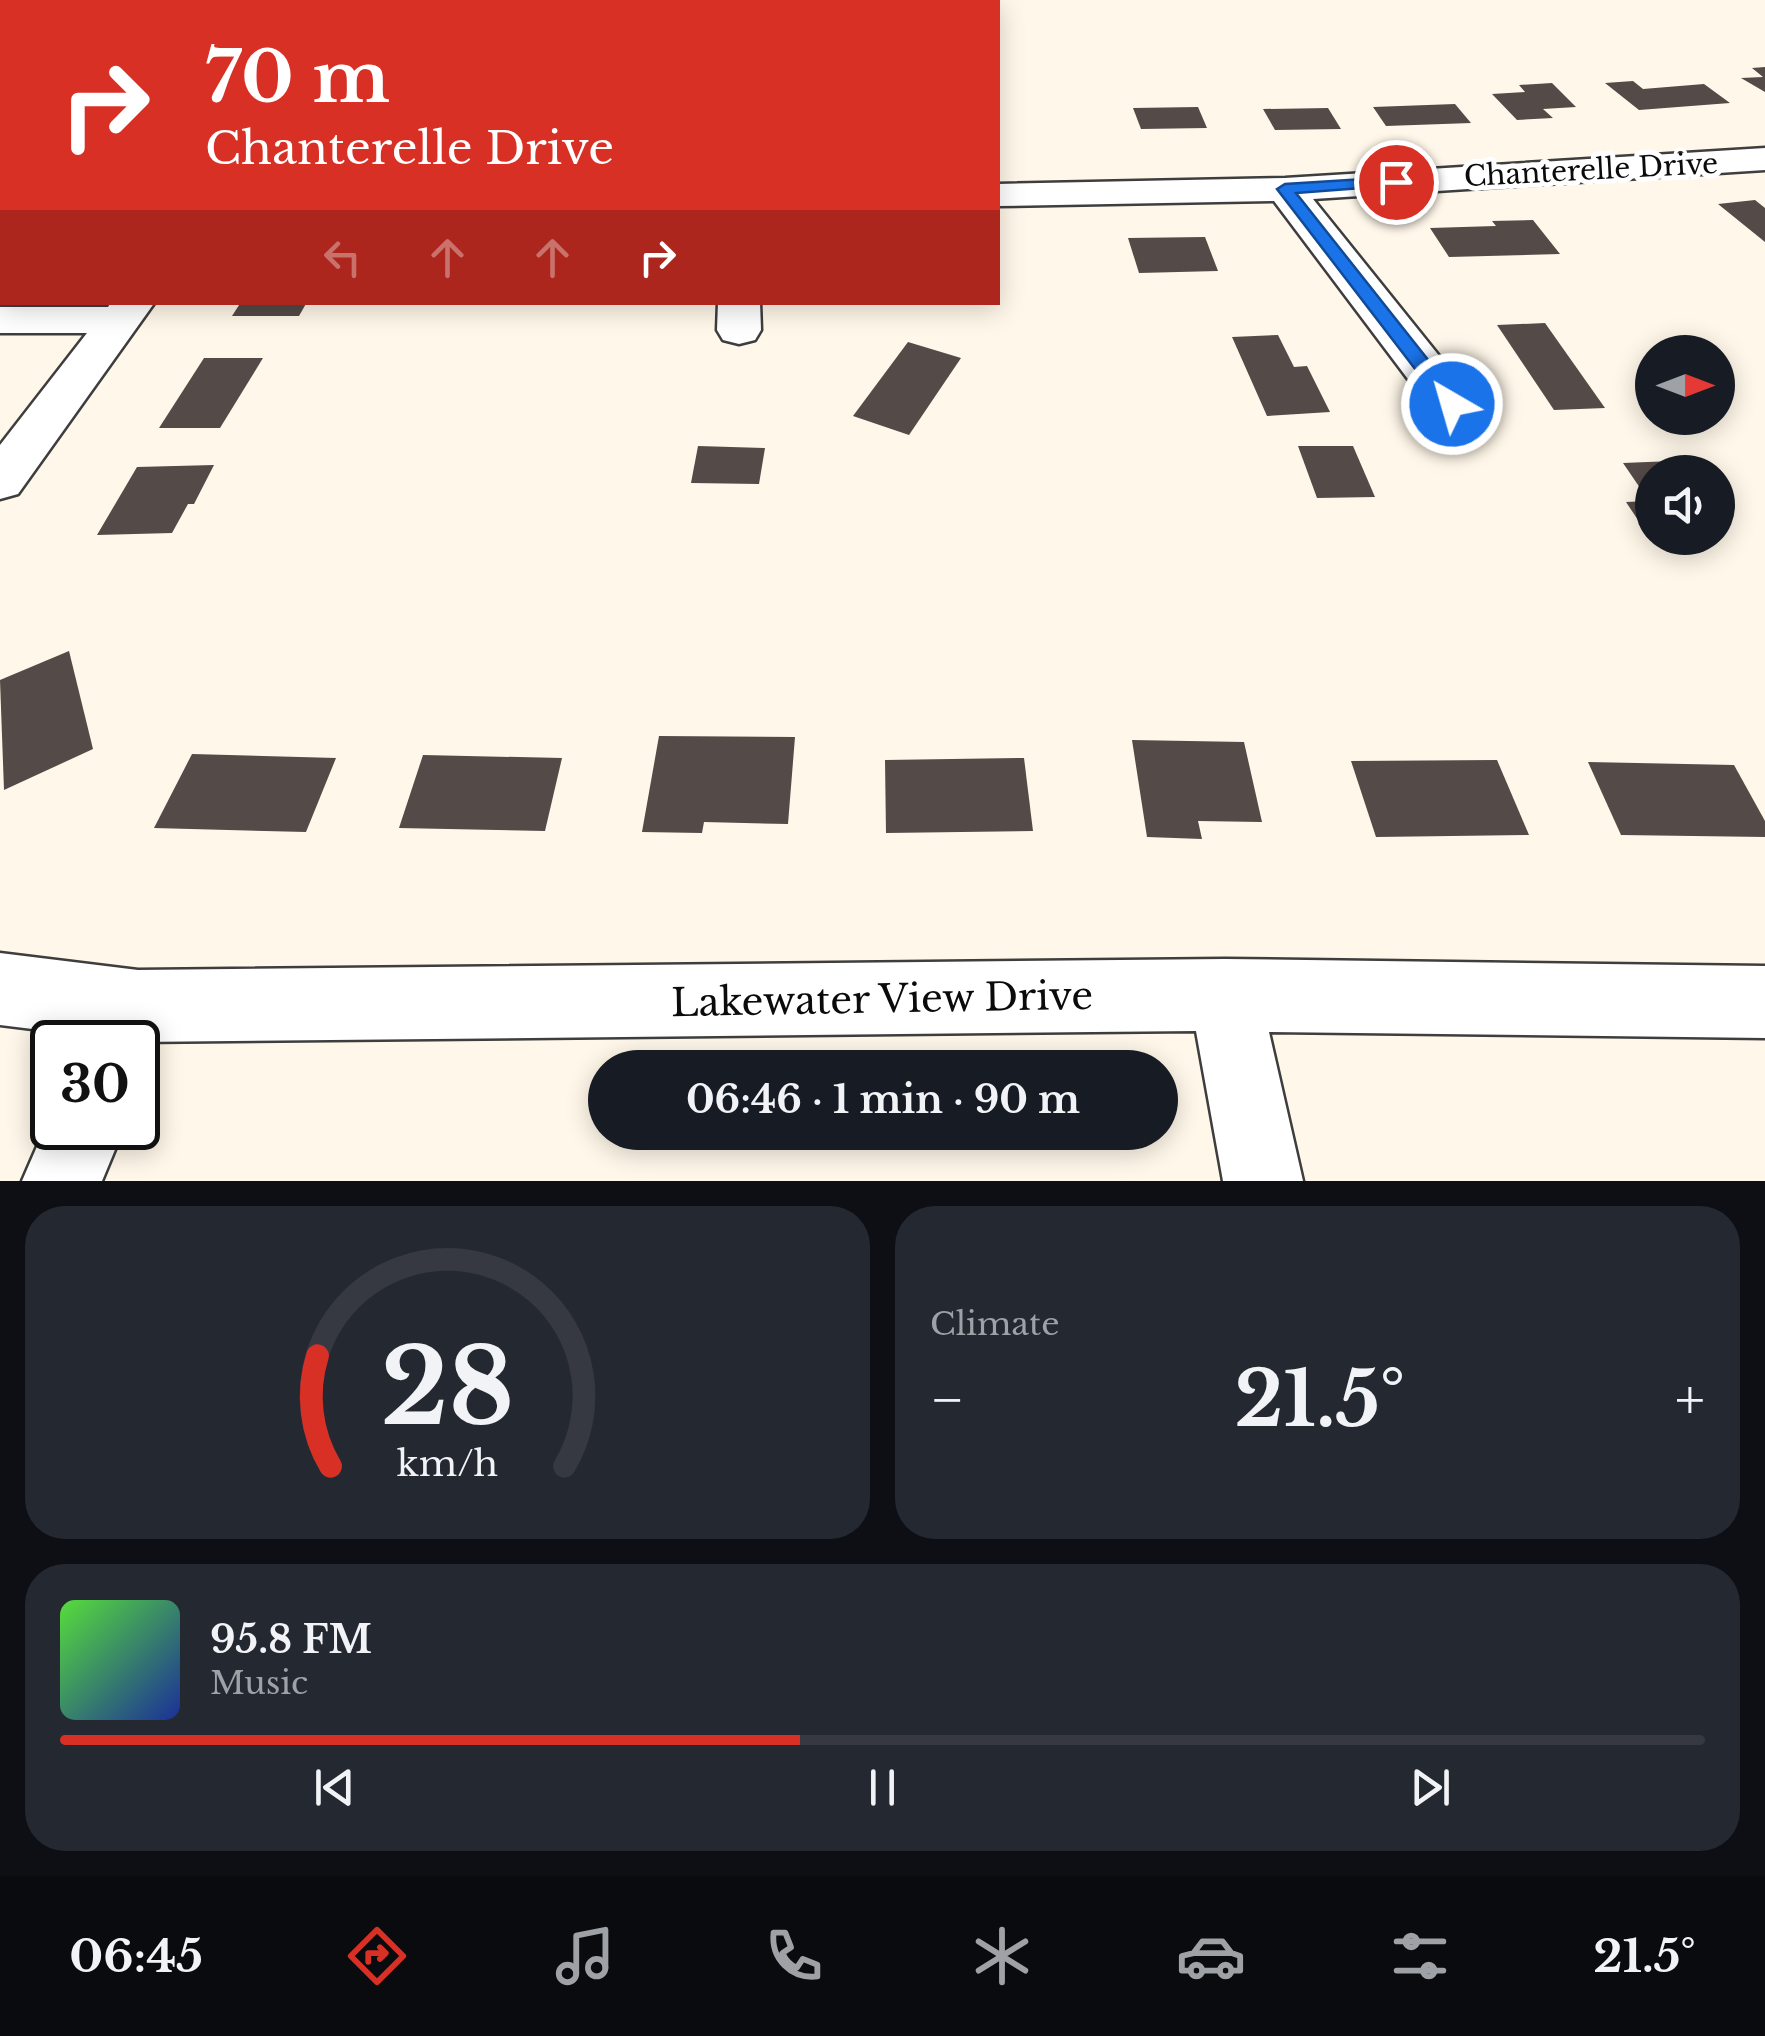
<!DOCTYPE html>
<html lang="en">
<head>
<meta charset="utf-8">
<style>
	body { margin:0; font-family:"Libre Baskerville",serif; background:#242831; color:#f1f3f6; height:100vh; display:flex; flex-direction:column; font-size:38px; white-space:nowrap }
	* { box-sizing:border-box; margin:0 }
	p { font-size:32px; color:#9ea1a6 }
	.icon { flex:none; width:55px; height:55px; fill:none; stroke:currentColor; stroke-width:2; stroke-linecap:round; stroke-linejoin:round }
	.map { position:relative; height:1181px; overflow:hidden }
	.panel { display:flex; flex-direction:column; gap:25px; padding:25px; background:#0d0f14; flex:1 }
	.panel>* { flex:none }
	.banner { position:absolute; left:0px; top:0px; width:1000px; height:305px; box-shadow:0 5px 25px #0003; background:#d93025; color:#fff; overflow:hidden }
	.needle { width:65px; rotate:90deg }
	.buttons { position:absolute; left:1635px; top:335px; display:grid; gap:20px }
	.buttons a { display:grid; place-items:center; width:100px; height:100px; border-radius:50%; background:#171b24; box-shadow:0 5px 25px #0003; font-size:50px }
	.speed { position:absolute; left:30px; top:1020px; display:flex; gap:20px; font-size:50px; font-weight:700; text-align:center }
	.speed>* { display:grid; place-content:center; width:130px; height:130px; border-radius:50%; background:#171b24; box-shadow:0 5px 25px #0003; line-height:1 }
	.speed .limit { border:5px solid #111; border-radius:15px; background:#fff; color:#111 }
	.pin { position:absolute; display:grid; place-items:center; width:85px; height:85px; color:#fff; margin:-42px; border:5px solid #fff; border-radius:50%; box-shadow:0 2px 10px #0007 }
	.me { position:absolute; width:110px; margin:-55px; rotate:322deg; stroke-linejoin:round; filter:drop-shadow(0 0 8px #0008) }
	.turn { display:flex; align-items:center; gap:35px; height:210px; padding:0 40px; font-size:45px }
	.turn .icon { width:130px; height:130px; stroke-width:2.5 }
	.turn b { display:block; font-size:70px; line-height:85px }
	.lanes { display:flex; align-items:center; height:95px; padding:0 40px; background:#0003; justify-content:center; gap:50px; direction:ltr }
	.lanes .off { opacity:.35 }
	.big { font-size:75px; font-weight:800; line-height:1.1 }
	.panel .widget { flex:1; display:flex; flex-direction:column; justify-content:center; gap:15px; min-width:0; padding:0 35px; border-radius:40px; background:#242831 }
	.panel .dial { align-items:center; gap:0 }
	.dial svg { height:260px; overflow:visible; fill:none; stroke:#363941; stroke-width:7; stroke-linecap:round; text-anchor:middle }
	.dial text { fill:#f1f3f6; stroke:none }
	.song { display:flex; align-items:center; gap:30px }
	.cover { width:120px; height:120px; border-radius:15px; background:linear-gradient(135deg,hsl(110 70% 55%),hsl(230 70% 35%)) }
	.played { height:10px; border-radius:5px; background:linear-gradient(90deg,#d93025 45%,#363941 45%) }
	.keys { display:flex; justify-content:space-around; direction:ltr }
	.heat { display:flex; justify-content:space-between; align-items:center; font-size:55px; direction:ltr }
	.panel .tiles { flex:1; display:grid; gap:25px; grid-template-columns:1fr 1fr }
	.widget:last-child { grid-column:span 2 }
	.trip { position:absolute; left:588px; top:1050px; width:590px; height:100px; border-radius:50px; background:#171b24; box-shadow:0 5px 25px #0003; font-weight:800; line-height:100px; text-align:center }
	.tabs { display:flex; height:160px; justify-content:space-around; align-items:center; background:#090b0e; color:#9ea1a6 }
	.tabs .icon { width:70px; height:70px }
	.tabs .selected { color:#d93025 }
	.tabs b { font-size:45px; color:#f1f3f6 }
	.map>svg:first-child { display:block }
</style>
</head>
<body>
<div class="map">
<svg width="1765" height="1181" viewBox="0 0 1765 1181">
	<rect width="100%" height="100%" fill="#fff7e9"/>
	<!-- forest -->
	<polygon fill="#bfdd8e" points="275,0 902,0 279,2"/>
	<!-- building -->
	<g fill="#544a47">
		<polygon points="1765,67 1765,92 1741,78 1763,77 1752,68"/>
		<polygon points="1633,81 1643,89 1704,84 1730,103 1639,110 1605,83"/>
		<polygon points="1552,83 1576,107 1543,109 1553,118 1517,120 1492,94 1525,92 1519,85"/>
		<polygon points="1455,104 1471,123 1386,126 1373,107"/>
		<polygon points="1198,107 1207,128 1141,129 1133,108"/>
		<polygon points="1328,108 1341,129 1275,130 1263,109"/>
		<polygon points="1755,200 1765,208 1765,242 1718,204"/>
		<polygon points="1533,220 1560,254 1449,257 1430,228 1496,226 1492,221"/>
		<polygon points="1205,237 1218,271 1139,273 1128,238"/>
		<polygon points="241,302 307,302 299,316 232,316"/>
		<polygon points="1545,323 1605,408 1554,410 1497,325"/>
		<polygon points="1278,335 1294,367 1307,366 1330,412 1267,416 1232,337"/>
		<polygon points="908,342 961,358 909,435 853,416"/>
		<polygon points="204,358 263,358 220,428 159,428"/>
		<polygon points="698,446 765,448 759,484 691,483"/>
		<polygon points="1298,446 1353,446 1375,497 1317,498"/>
		<polygon points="1698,460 1708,472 1652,472 1652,541 1626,502 1649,501 1623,463"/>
		<polygon points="214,465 194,504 188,504 172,533 97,535 137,467"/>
		<polygon points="69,651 93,749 4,790 0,680"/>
		<polygon points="659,736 795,737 788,824 704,822 702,833 642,832"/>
		<polygon points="1132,740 1244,742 1262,822 1198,821 1202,839 1147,837"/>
		<polygon points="192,754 336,758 306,832 154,828"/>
		<polygon points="423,755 562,758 545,831 399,828"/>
		<polygon points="1024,758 1033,831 886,833 885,760"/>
		<polygon points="1497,760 1529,835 1376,837 1351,761"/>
		<polygon points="1588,762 1734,765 1765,821 1765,837 1621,835"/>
	</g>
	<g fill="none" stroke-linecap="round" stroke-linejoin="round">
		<defs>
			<g id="minor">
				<polygon points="1765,148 1765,170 1313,199 1469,393 1476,404 1469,415 1452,420 1435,415 1274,201 998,206 998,184 1285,178"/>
				<polygon points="111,302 155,302 18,494 0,499 0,445 87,333 0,333 0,307 108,307"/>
				<polygon points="718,302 760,302 761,330 755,340 739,344 723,340 717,330"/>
				<polygon points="0,953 138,970 1225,959 1765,966 1765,1038 1269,1032 1303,1181 1223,1181 1196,1031 138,1042 0,1025"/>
				<polygon points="52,1112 52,1128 124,1128 102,1181 22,1181"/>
			</g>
		</defs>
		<!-- minor casing -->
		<use href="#minor" stroke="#3e3e3e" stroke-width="5"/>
		<!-- minor -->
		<use href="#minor" fill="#fff" fill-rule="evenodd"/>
	</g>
	<!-- route -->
	<polygon fill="#1a73e8" stroke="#114b97" stroke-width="2.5" points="1396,177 1403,182 1401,185 1296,193 1459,399 1461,404 1452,410 1445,408 1277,189 1285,184"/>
	<g text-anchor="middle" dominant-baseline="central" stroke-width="10" stroke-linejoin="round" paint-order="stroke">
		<!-- far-street labels -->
		<g font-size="28" fill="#0b0b0b" stroke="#fff">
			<text transform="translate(1591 170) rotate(-3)">Chanterelle Drive</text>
		</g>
		<!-- near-street labels -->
		<g font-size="38" fill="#0b0b0b" stroke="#fff">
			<text transform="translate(882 999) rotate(-1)">Lakewater View Drive</text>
		</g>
	</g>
</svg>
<div class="buttons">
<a><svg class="needle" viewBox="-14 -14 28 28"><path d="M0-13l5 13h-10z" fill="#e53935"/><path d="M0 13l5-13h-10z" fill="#9ea1a6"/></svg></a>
<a><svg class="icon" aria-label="sound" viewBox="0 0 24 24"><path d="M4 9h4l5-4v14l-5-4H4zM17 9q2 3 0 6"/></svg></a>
</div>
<div class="speed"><div class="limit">30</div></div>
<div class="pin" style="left:1396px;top:182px;background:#d93025"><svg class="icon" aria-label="arrive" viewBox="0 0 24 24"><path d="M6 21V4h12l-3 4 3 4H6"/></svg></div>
<svg class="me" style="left:1452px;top:404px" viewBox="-20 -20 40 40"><circle r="17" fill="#1a73e8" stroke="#fff" stroke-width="3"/><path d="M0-11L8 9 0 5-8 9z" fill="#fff"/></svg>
<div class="trip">06:46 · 1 min · 90 m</div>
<div class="banner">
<div class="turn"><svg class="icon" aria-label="right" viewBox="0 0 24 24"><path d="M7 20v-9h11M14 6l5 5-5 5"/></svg><div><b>70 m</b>Chanterelle Drive</div></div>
<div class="lanes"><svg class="icon off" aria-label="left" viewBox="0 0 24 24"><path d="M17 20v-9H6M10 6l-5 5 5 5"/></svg><svg class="icon off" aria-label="ahead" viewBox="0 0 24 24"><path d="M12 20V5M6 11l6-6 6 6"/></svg><svg class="icon off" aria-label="ahead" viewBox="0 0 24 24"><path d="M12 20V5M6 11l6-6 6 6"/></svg><svg class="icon" aria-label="right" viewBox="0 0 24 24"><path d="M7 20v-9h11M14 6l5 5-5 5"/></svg></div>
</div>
</div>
<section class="panel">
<div class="tiles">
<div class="widget dial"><svg viewBox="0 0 100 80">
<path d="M14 69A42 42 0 1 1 86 69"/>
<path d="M14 69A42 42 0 0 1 10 35" stroke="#d93025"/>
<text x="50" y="56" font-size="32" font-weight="700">28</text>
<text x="50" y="72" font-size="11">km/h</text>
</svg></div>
<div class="widget"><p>Climate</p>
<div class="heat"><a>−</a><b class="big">21.5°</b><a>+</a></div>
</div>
<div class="widget">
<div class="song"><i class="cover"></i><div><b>95.8 FM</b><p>Music</p></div></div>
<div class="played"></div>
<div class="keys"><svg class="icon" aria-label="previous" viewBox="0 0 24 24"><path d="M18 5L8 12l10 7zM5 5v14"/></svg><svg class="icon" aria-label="pause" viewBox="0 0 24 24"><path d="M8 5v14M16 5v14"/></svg><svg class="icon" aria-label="next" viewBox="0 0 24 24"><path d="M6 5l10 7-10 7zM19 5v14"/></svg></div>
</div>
</div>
</section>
<nav class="tabs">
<b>06:45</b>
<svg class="icon selected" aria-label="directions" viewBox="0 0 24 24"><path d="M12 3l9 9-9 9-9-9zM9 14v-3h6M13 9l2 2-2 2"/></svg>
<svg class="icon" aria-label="music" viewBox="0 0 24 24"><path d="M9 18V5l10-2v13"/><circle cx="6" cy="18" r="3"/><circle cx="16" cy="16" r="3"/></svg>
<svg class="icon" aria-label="phone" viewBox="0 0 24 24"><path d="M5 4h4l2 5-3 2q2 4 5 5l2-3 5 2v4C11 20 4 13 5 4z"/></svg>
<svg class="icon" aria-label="climate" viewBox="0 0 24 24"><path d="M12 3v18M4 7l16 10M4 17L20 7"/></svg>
<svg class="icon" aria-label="car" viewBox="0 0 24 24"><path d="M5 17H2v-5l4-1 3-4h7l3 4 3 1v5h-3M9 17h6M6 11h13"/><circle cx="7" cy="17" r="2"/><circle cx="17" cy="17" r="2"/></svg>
<svg class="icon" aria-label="filters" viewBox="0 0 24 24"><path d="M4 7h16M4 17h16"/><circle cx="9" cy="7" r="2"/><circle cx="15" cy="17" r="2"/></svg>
<b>21.5°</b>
</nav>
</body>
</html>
